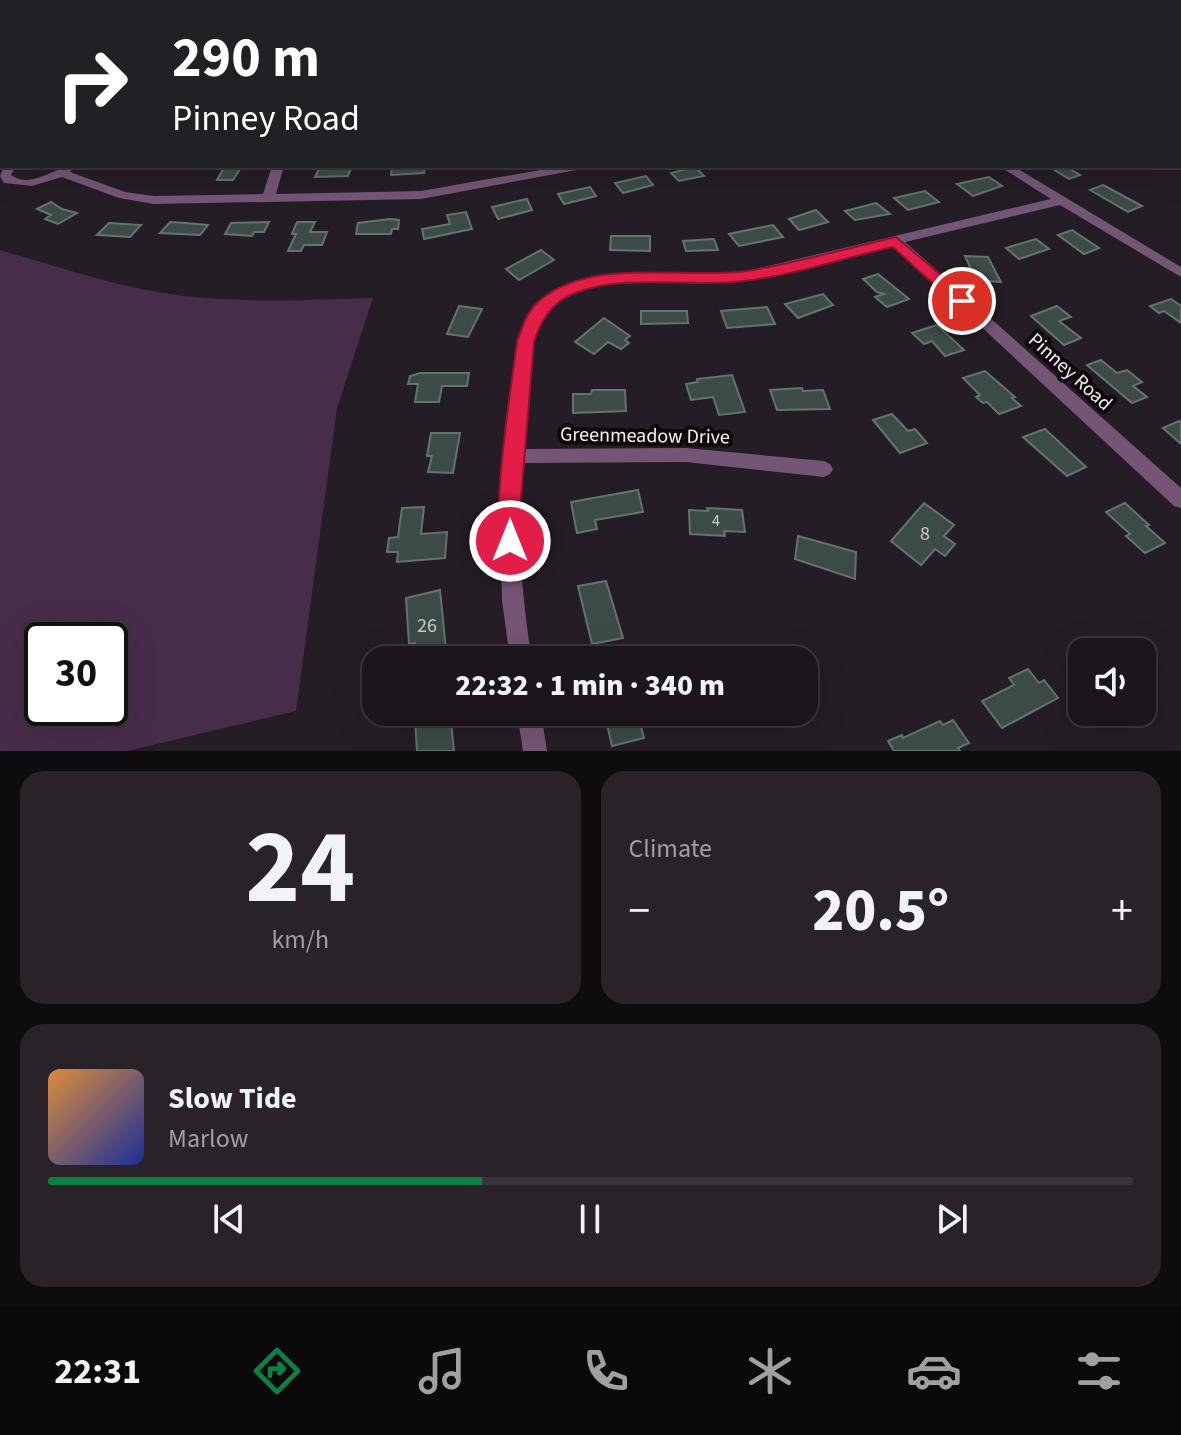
<!DOCTYPE html>
<html lang="en">
<head>
<meta charset="utf-8">
<style>
	body { margin:0; font-family:"Source Sans 3",sans-serif; background:#292329; color:#f1f3f6; height:100vh; display:flex; flex-direction:column; font-size:30px; white-space:nowrap }
	* { box-sizing:border-box; margin:0 }
	p { font-size:26px; color:#a09fa3 }
	.icon { flex:none; width:44px; height:44px; fill:none; stroke:currentColor; stroke-width:2; stroke-linecap:round; stroke-linejoin:round }
	.map { position:relative; height:751px; overflow:hidden }
	.sheet { display:flex; flex-direction:column; gap:20px; padding:20px; background:#0f0c0f; flex:1 }
	.sheet>* { flex:none }
	.guide { position:absolute; left:0px; top:0px; width:1182px; height:168px; box-shadow:0 8px 32px #0002,0 0 0 2px #3a353b; background:#202124; color:#fff; overflow:hidden }
	.buttons { position:absolute; left:1068px; top:638px; display:grid; gap:16px }
	.buttons a { display:grid; place-items:center; width:88px; height:88px; border-radius:16px; background:#1c161c; box-shadow:0 8px 32px #0002,0 0 0 2px #3a353b; font-size:40px }
	.speed { position:absolute; left:24px; top:622px; display:flex; gap:16px; font-size:40px; font-weight:700; text-align:center }
	.speed>* { display:grid; place-content:center; width:104px; height:104px; border-radius:50%; background:#1c161c; box-shadow:0 8px 32px #0002,0 0 0 2px #3a353b; line-height:1 }
	.speed .limit { border:4px solid #111; border-radius:12px; background:#fff; color:#111 }
	.pin { position:absolute; display:grid; place-items:center; width:68px; height:68px; color:#fff; margin:-34px; border:4px solid #fff; border-radius:50%; box-shadow:0 2px 8px #0007 }
	.me { position:absolute; width:88px; margin:-44px; rotate:0deg; stroke-linejoin:round; filter:drop-shadow(0 0 6px #0008) }
	.turn { display:flex; align-items:center; gap:28px; height:168px; padding:0 40px; font-size:36px }
	.turn .icon { width:104px; height:104px; stroke-width:2.5 }
	.turn b { display:block; font-size:56px; line-height:68px }
	.big { font-size:60px; font-weight:800; line-height:1.1 }
	.sheet .card { flex:1; display:flex; flex-direction:column; justify-content:center; gap:12px; min-width:0; padding:0 28px; border-radius:24px; background:#292329 }
	.sheet .dial { align-items:center; gap:0 }
	.dial b { font-size:104px; line-height:1 }
	.song { display:flex; align-items:center; gap:24px }
	.cover { width:96px; height:96px; border-radius:12px; background:linear-gradient(135deg,hsl(30 70% 55%),hsl(230 70% 35%)) }
	.played { height:8px; border-radius:4px; background:linear-gradient(90deg,#0b8043 40%,#3a353b 40%) }
	.keys { display:flex; justify-content:space-around; direction:ltr }
	.heat { display:flex; justify-content:space-between; align-items:center; font-size:44px; direction:ltr }
	.sheet .tiles { flex:1; display:grid; gap:20px; grid-template-columns:1fr 1fr }
	.card:last-child { grid-column:span 2 }
	.trip { position:absolute; left:362px; top:646px; width:456px; height:80px; border-radius:24px; background:#1c161c; box-shadow:0 8px 32px #0002,0 0 0 2px #3a353b; font-weight:800; line-height:80px; text-align:center }
	.menu { display:flex; height:128px; justify-content:space-around; align-items:center; background:#0b090b; color:#a09fa3 }
	.menu .icon { width:56px; height:56px }
	.menu .active { color:#0b8043 }
	.menu b { font-size:36px; color:#f1f3f6 }
	.map>svg:first-child { display:block }
</style>
</head>
<body>
<div class="map">
<svg width="1181" height="751" viewBox="0 0 1181 751">
	<rect width="100%" height="100%" fill="#251d25"/>
	<!-- green -->
	<g fill="#482d4a" fill-rule="evenodd">
		<polygon points="0,0 264,0 2,2 0,26"/>
		<polygon points="747,0 1082,0 1073,2"/>
		<path d="M0,250C60,267 122,289 184,296C247,303 310,300 373,298L337,408L296,711L127,751H0ZM42,640H110V708H42Z"/>
	</g>
	<g fill="none" stroke-linecap="round" stroke-linejoin="round">
		<!-- stream -->
		<polyline stroke="#5d495f" stroke-width="3" points="112,2 131,0"/>
	</g>
	<!-- building -->
	<g fill="#3c4b48" stroke="#637370" stroke-width="2">
		<polygon points="225,166 242,166 233,180 217,180"/>
		<polygon points="352,166 348,176 315,177 320,167"/>
		<polygon points="392,166 425,166 424,173 391,175"/>
		<polygon points="1048,166 1065,166 1080,175 1069,179"/>
		<polygon points="695,167 704,176 679,181 671,173"/>
		<polygon points="646,176 653,185 623,193 615,183"/>
		<polygon points="989,177 1002,186 973,196 957,184"/>
		<polygon points="1103,185 1142,206 1128,212 1090,190"/>
		<polygon points="590,187 596,196 564,204 558,194"/>
		<polygon points="925,191 939,202 908,210 894,198"/>
		<polygon points="527,199 532,210 498,219 492,207"/>
		<polygon points="51,202 62,209 77,213 58,224 45,219 51,215 37,209"/>
		<polygon points="876,203 890,214 855,220 845,211"/>
		<polygon points="816,210 828,222 799,230 789,219"/>
		<polygon points="466,212 472,229 424,239 422,229 450,224 447,215"/>
		<polygon points="390,219 399,220 398,229 392,229 391,234 356,234 358,223"/>
		<polygon points="170,222 186,223 208,225 200,235 160,233"/>
		<polygon points="269,222 264,232 254,232 252,236 225,234 231,223"/>
		<polygon points="297,222 315,222 310,232 327,232 322,245 304,245 301,251 288,251 296,234 292,234"/>
		<polygon points="109,223 141,225 130,237 97,235"/>
		<polygon points="773,225 783,237 739,246 729,234"/>
		<polygon points="1072,230 1099,248 1084,254 1058,235"/>
		<polygon points="611,236 650,236 650,251 610,250"/>
		<polygon points="714,239 718,250 686,251 683,241"/>
		<polygon points="1036,239 1049,249 1019,259 1006,248"/>
		<polygon points="541,250 554,260 519,280 506,269"/>
		<polygon points="965,256 988,257 1001,282 976,280"/>
		<polygon points="878,274 888,282 909,299 887,307 875,297 884,294 877,292 863,279"/>
		<polygon points="823,294 833,305 798,318 785,304"/>
		<polygon points="1171,299 1181,306 1181,323 1164,311 1159,313 1150,306"/>
		<polygon points="459,306 482,309 468,337 447,334"/>
		<polygon points="1057,306 1071,317 1059,321 1081,338 1064,345 1031,316"/>
		<polygon points="767,307 775,324 727,328 721,311"/>
		<polygon points="641,311 687,311 688,323 641,324"/>
		<polygon points="604,318 630,336 625,340 629,343 621,349 608,342 594,354 575,342"/>
		<polygon points="937,325 964,350 945,356 932,341 924,344 912,333"/>
		<polygon points="1101,360 1117,373 1127,370 1142,382 1133,386 1147,397 1132,403 1087,365"/>
		<polygon points="985,371 1015,397 1012,398 1021,406 999,414 987,402 983,403 976,397 980,395 963,378"/>
		<polygon points="420,373 469,373 467,386 442,386 439,402 415,402 418,384 408,384 410,376"/>
		<polygon points="732,375 745,412 719,415 713,397 691,400 686,384 698,382 697,379"/>
		<polygon points="802,388 803,391 823,390 830,409 777,410 770,390"/>
		<polygon points="592,390 625,390 626,411 573,413 573,394 591,394"/>
		<polygon points="892,414 908,431 915,429 927,443 900,453 873,420"/>
		<polygon points="1179,421 1181,423 1181,444 1163,428"/>
		<polygon points="1045,429 1086,467 1067,476 1023,437"/>
		<polygon points="431,433 460,433 453,473 428,472 432,456 427,456"/>
		<polygon points="638,490 643,512 595,520 597,529 577,533 571,502"/>
		<polygon points="924,503 954,525 944,536 955,544 945,556 935,549 921,565 891,541"/>
		<polygon points="1125,503 1149,525 1146,526 1165,543 1145,553 1126,536 1130,534 1106,512"/>
		<polygon points="424,507 421,534 447,532 445,558 397,562 398,552 387,552 389,538 398,537 402,508"/>
		<polygon points="707,508 742,510 745,532 724,531 725,536 690,534 689,510 708,511"/>
		<polygon points="798,536 856,552 855,579 795,559"/>
		<polygon points="606,581 623,638 592,644 578,586"/>
		<polygon points="440,590 447,660 416,660 415,643 409,644 406,598"/>
		<polygon points="1028,669 1039,683 1044,680 1058,698 1002,728 982,701 1014,685 1009,678"/>
		<polygon points="450,712 454,751 417,751 415,721"/>
		<polygon points="604,712 637,712 644,738 612,746"/>
		<polygon points="953,720 969,743 958,748 960,751 894,751 888,741 902,735 903,738 940,721 943,725"/>
	</g>
	<g fill="none" stroke-linecap="round" stroke-linejoin="round">
		<!-- minor -->
		<g fill="#755576" fill-rule="evenodd">
			<rect x="1180" y="10" width="1" height="4"/>
			<rect x="1180" y="136" width="1" height="6"/>
			<path d="M4,166H16L11,175C32,190 54,166 75,166L70,172L125,192L154,196L263,194L272,166H284L276,194L421,191L563,166H588L582,169L421,199L154,204L119,198L62,177L32,186L4,183L0,176Z"/>
			<path d="M999,166H1013L1181,267V277L1060,205L905,242L1181,488V508L1174,506L893,245C846,257 792,274 745,281C690,288 577,264 543,317C525,345 527,414 524,449L686,448L824,461L830,464L833,469L830,474L824,477L686,462L522,463C517,530 521,594 532,660H510L502,600L500,511L517,342L528,317L541,301L557,289L581,280L621,273L709,274L747,271L1051,199Z"/>
			<polygon points="517,712 541,712 547,751 523,751"/>
		</g>
	</g>
	<!-- route -->
	<path fill="#e11d48" stroke="#92132f" stroke-width="2" d="M896,237L967,297V305H956L893,247C844,258 794,275 744,281C689,288 627,273 575,293C552,302 541,320 534,342L520,511L521,541L518,548L510,551L502,548C490,521 512,380 517,342C522,327 527,311 540,300C594,256 683,280 747,271C797,263 847,248 896,237Z"/>
	<g text-anchor="middle" dominant-baseline="central" stroke-width="8" stroke-linejoin="round" paint-order="stroke">
		<!-- number labels -->
		<g font-size="16" fill="#c9c8cc">
			<text x="716" y="521">4</text>
		</g>
		<!-- street labels -->
		<g font-size="20" fill="#f8f2f8" stroke="#0c080c">
			<text transform="translate(1070 372) rotate(42)">Pinney Road</text>
			<text transform="translate(645 436) rotate(1)">Greenmeadow Drive</text>
		</g>
		<!-- near-number labels -->
		<g font-size="20" fill="#c9c8cc">
			<text x="925" y="534">8</text>
			<text x="427" y="626">26</text>
		</g>
	</g>
</svg>
<div class="buttons">
<a><svg class="icon" aria-label="sound" viewBox="0 0 24 24"><path d="M4 9h4l5-4v14l-5-4H4zM17 9q2 3 0 6"/></svg></a>
</div>
<div class="speed"><div class="limit">30</div></div>
<div class="pin" style="left:962px;top:301px;background:#d93025"><svg class="icon" aria-label="arrive" viewBox="0 0 24 24"><path d="M6 21V4h12l-3 4 3 4H6"/></svg></div>
<svg class="me" style="left:510px;top:541px" viewBox="-20 -20 40 40"><circle r="17" fill="#e11d48" stroke="#fff" stroke-width="3"/><path d="M0-11L8 9 0 5-8 9z" fill="#fff"/></svg>
<div class="trip">22:32 · 1 min · 340 m</div>
<div class="guide">
<div class="turn"><svg class="icon" aria-label="right" viewBox="0 0 24 24"><path d="M7 20v-9h11M14 6l5 5-5 5"/></svg><div><b>290 m</b>Pinney Road</div></div>
</div>
</div>
<section class="sheet">
<div class="tiles">
<div class="card dial"><b>24</b><p>km/h</p></div>
<div class="card"><p>Climate</p>
<div class="heat"><a>−</a><b class="big">20.5°</b><a>+</a></div>
</div>
<div class="card">
<div class="song"><i class="cover"></i><div><b>Slow Tide</b><p>Marlow</p></div></div>
<div class="played"></div>
<div class="keys"><svg class="icon" aria-label="previous" viewBox="0 0 24 24"><path d="M18 5L8 12l10 7zM5 5v14"/></svg><svg class="icon" aria-label="pause" viewBox="0 0 24 24"><path d="M8 5v14M16 5v14"/></svg><svg class="icon" aria-label="next" viewBox="0 0 24 24"><path d="M6 5l10 7-10 7zM19 5v14"/></svg></div>
</div>
</div>
</section>
<nav class="menu">
<b>22:31</b>
<svg class="icon active" aria-label="directions" viewBox="0 0 24 24"><path d="M12 3l9 9-9 9-9-9zM9 14v-3h6M13 9l2 2-2 2"/></svg>
<svg class="icon" aria-label="music" viewBox="0 0 24 24"><path d="M9 18V5l10-2v13"/><circle cx="6" cy="18" r="3"/><circle cx="16" cy="16" r="3"/></svg>
<svg class="icon" aria-label="phone" viewBox="0 0 24 24"><path d="M5 4h4l2 5-3 2q2 4 5 5l2-3 5 2v4C11 20 4 13 5 4z"/></svg>
<svg class="icon" aria-label="climate" viewBox="0 0 24 24"><path d="M12 3v18M4 7l16 10M4 17L20 7"/></svg>
<svg class="icon" aria-label="car" viewBox="0 0 24 24"><path d="M5 17H2v-5l4-1 3-4h7l3 4 3 1v5h-3M9 17h6M6 11h13"/><circle cx="7" cy="17" r="2"/><circle cx="17" cy="17" r="2"/></svg>
<svg class="icon" aria-label="filters" viewBox="0 0 24 24"><path d="M4 7h16M4 17h16"/><circle cx="9" cy="7" r="2"/><circle cx="15" cy="17" r="2"/></svg>
</nav>
</body>
</html>
